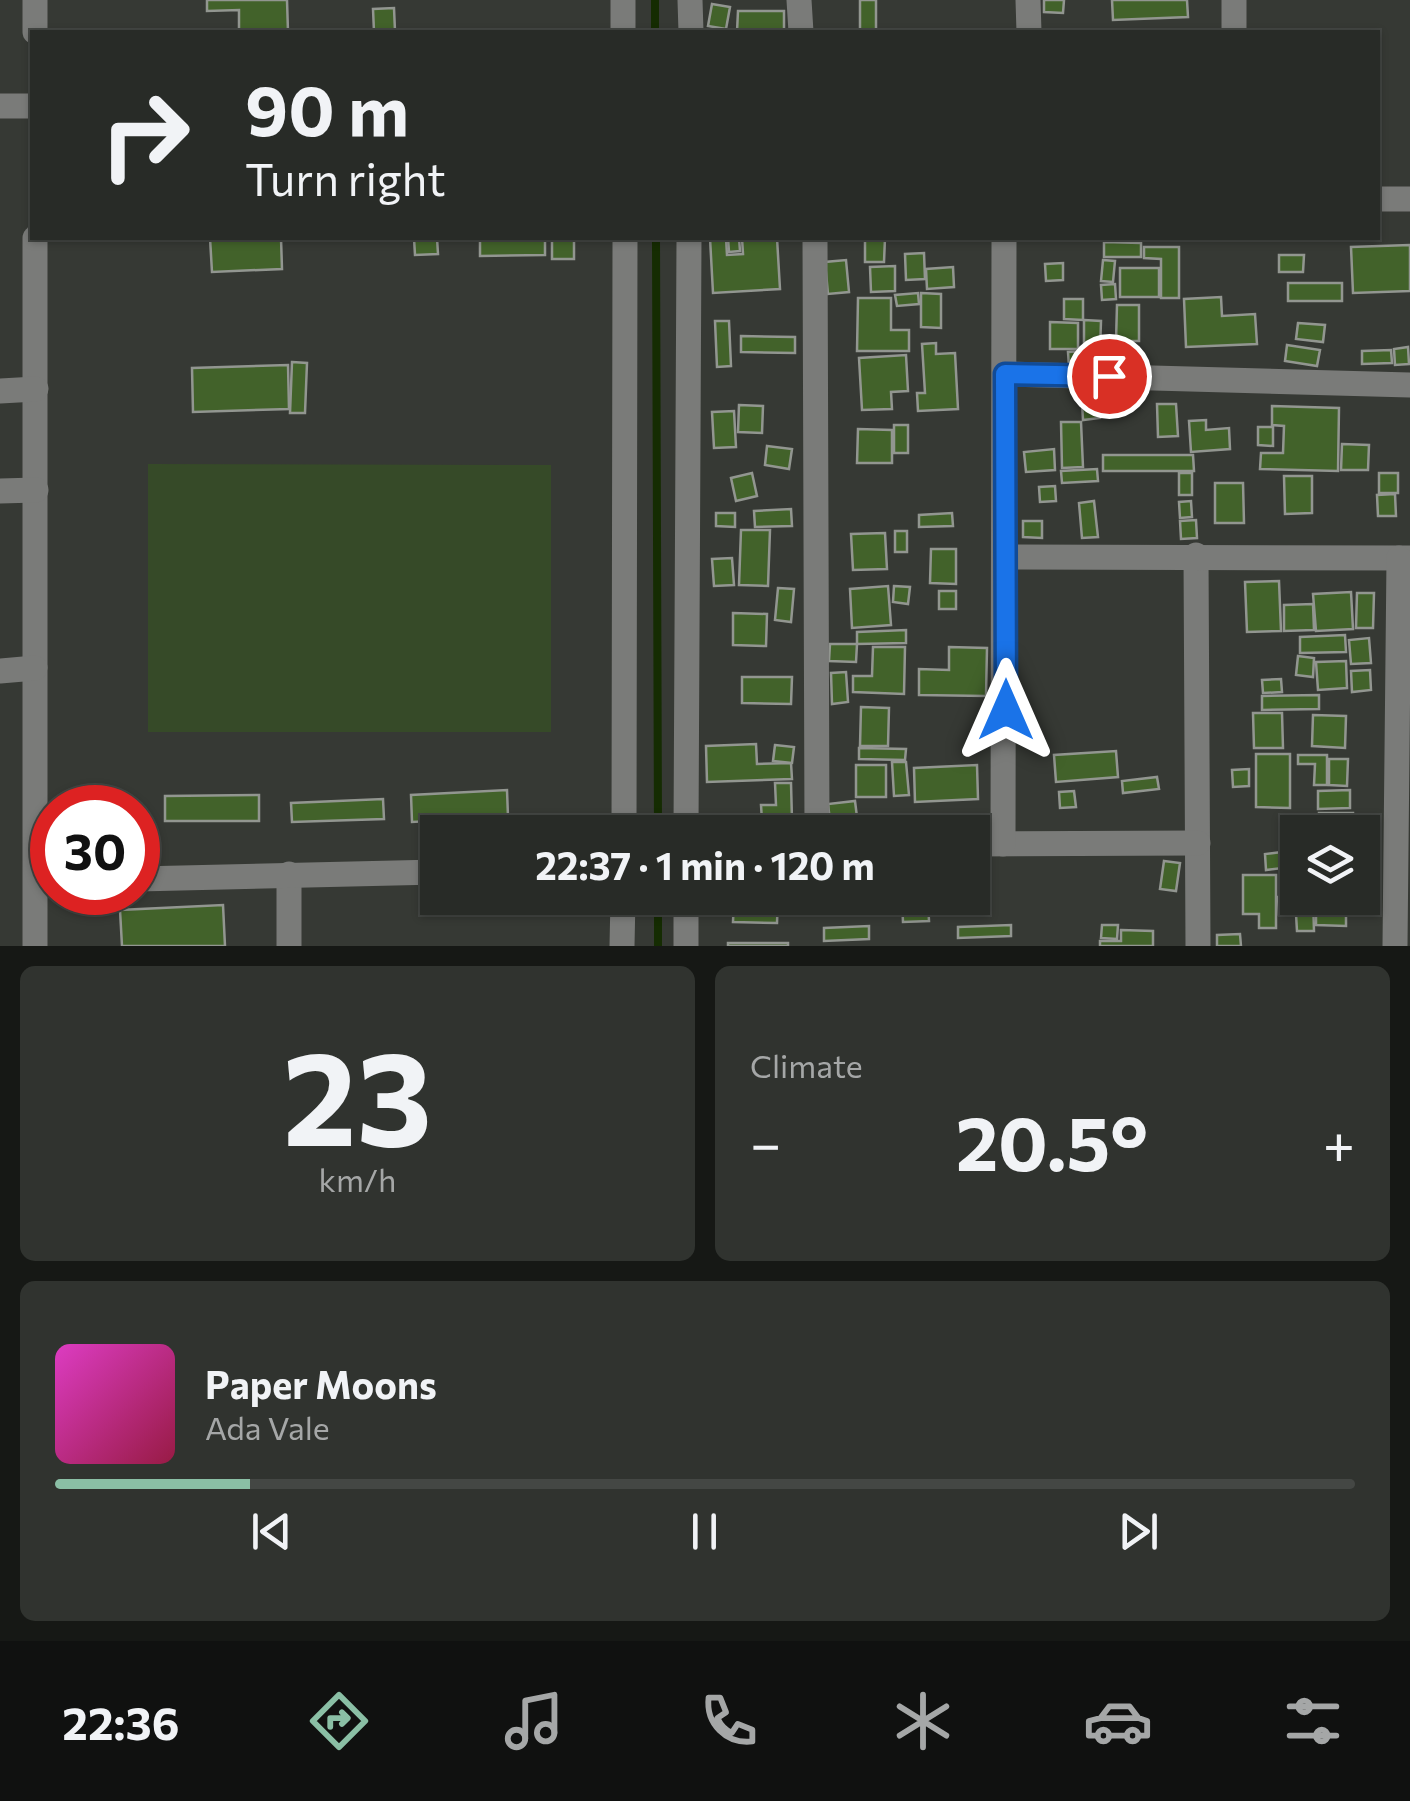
<!DOCTYPE html>
<html lang="en">
<head>
<meta charset="utf-8">
<style>
	body { margin:0; font-family:Commissioner,sans-serif; background:#30332f; color:#f1f3f6; height:100vh; display:flex; flex-direction:column; font-size:38px; white-space:nowrap }
	* { box-sizing:border-box; margin:0 }
	p { font-size:32px; color:#a5a7a7 }
	.icon { flex:none; width:55px; height:55px; fill:none; stroke:currentColor; stroke-width:2; stroke-linecap:round; stroke-linejoin:round }
	.map { position:relative; height:946px; overflow:hidden }
	.side { display:flex; flex-direction:column; gap:20px; padding:20px; background:#161815; flex:1 }
	.side>* { flex:none }
	.banner { position:absolute; left:30px; top:30px; width:1350px; height:210px; border-radius:0px; box-shadow:0 2px 8px #0004,0 0 0 2px #444744; background:#282b27; color:#f1f3f6; overflow:hidden }
	.tools { position:absolute; left:1280px; top:815px; display:grid; gap:20px }
	.tools a { display:grid; place-items:center; width:100px; height:100px; border-radius:0px; background:#282b27; box-shadow:0 2px 8px #0004,0 0 0 2px #444744; font-size:50px }
	.speed { position:absolute; left:30px; top:785px; display:flex; gap:20px; font-size:50px; font-weight:700; text-align:center }
	.speed>* { display:grid; place-content:center; width:130px; height:130px; border-radius:50%; background:#282b27; box-shadow:0 2px 8px #0004,0 0 0 2px #444744; line-height:1 }
	.speed .limit { border:15px solid #d22; background:#fff; color:#111 }
	.pin { position:absolute; display:grid; place-items:center; width:85px; height:85px; color:#fff; margin:-42px; border:5px solid #fff; border-radius:50%; box-shadow:0 2px 10px #0007 }
	.me { position:absolute; width:110px; margin:-55px; rotate:0deg; stroke-linejoin:round; filter:drop-shadow(0 0 8px #0008) }
	.turn { display:flex; align-items:center; gap:35px; height:210px; padding:0 50px; font-size:45px }
	.turn .icon { width:130px; height:130px; stroke-width:2.5 }
	.turn b { display:block; font-size:70px; line-height:85px }
	.big { font-size:75px; font-weight:700; line-height:1.1 }
	.side .widget { flex:1; display:flex; flex-direction:column; justify-content:center; gap:15px; min-width:0; padding:0 35px; border-radius:15px; background:#30332f }
	.side .dial { align-items:center; gap:0 }
	.dial b { font-size:130px; line-height:1 }
	.song { display:flex; align-items:center; gap:30px }
	.cover { width:120px; height:120px; border-radius:15px; background:linear-gradient(135deg,hsl(310 70% 55%),hsl(340 70% 35%)) }
	.played { height:10px; border-radius:5px; background:linear-gradient(90deg,#8abfa5 15%,#444744 15%) }
	.keys { display:flex; justify-content:space-around; direction:ltr }
	.heat { display:flex; justify-content:space-between; align-items:center; font-size:55px; direction:ltr }
	.side .tiles { flex:1; display:grid; gap:20px; grid-template-columns:1fr 1fr }
	.widget:last-child { grid-column:span 2 }
	.trip { position:absolute; left:420px; top:815px; width:570px; height:100px; border-radius:0px; background:#282b27; box-shadow:0 2px 8px #0004,0 0 0 2px #444744; font-weight:700; line-height:100px; text-align:center }
	.dock { display:flex; height:160px; justify-content:space-around; align-items:center; background:#101110; color:#a5a7a7 }
	.dock .icon { width:70px; height:70px }
	.dock .current { color:#8abfa5 }
	.dock b { font-size:45px; color:#f1f3f6 }
	.map>svg:first-child { display:block }
</style>
</head>
<body>
<div class="map">
<svg width="1410" height="946" viewBox="0 0 1410 946">
	<rect width="100%" height="100%" fill="#363934"/>
	<!-- green -->
	<polygon fill="#364a28" points="148,464 551,465 551,732 148,732"/>
	<g fill="none" stroke-linecap="round" stroke-linejoin="round">
		<!-- stream -->
		<g stroke="#152c02" stroke-width="8">
			<polyline points="655,0 655,32"/>
			<polyline points="656,238 658,832"/>
			<polyline points="658,898 658,946"/>
		</g>
	</g>
	<!-- building -->
	<g fill="#42622a" stroke="#929690" stroke-width="2.5">
		<polygon points="207,0 287,0 288,32 239,32 239,10 207,11"/>
		<rect x="860" y="0" width="16" height="32"/>
		<polygon points="1044,0 1064,0 1063,13 1044,12"/>
		<polygon points="1112,0 1187,0 1188,17 1113,20"/>
		<polygon points="712,4 730,7 726,29 708,26"/>
		<polygon points="394,8 395,31 374,32 373,9"/>
		<polygon points="738,11 784,11 784,32 737,32"/>
		<polygon points="210,238 281,238 282,269 212,272"/>
		<polygon points="414,238 437,238 438,254 415,255"/>
		<polygon points="480,238 545,238 545,255 480,256"/>
		<rect x="552" y="238" width="22" height="21"/>
		<polygon points="710,238 726,238 727,255 743,254 742,238 777,238 780,289 713,293"/>
		<polygon points="728,238 739,238 740,251 729,252"/>
		<polygon points="865,238 885,238 884,262 865,262"/>
		<polygon points="1104,242 1141,243 1141,257 1104,257"/>
		<polygon points="1410,245 1410,291 1353,293 1351,247"/>
		<polygon points="1144,247 1179,247 1179,298 1161,298 1161,259 1144,258"/>
		<polygon points="924,253 925,279 906,280 905,254"/>
		<polygon points="1279,255 1304,255 1303,272 1279,272"/>
		<polygon points="846,260 849,292 828,294 825,262"/>
		<polygon points="1103,260 1115,261 1113,282 1101,281"/>
		<polygon points="1063,263 1063,280 1046,281 1045,264"/>
		<polygon points="895,266 895,291 871,292 870,267"/>
		<polygon points="953,267 954,287 927,289 926,269"/>
		<rect x="1120" y="268" width="39" height="29"/>
		<rect x="1288" y="283" width="54" height="18"/>
		<polygon points="1115,284 1116,299 1102,300 1101,285"/>
		<polygon points="918,293 919,304 897,306 895,295"/>
		<polygon points="921,293 941,294 941,328 921,327"/>
		<polygon points="1221,297 1222,316 1255,314 1257,344 1186,347 1184,299"/>
		<polygon points="858,298 891,298 891,330 909,330 909,351 857,351"/>
		<polygon points="1064,299 1083,299 1083,320 1064,319"/>
		<polygon points="1117,305 1139,305 1139,341 1116,341"/>
		<polygon points="1084,320 1101,321 1100,351 1084,350"/>
		<polygon points="715,321 729,321 731,366 717,367"/>
		<polygon points="1050,322 1078,323 1078,349 1050,349"/>
		<polygon points="1298,323 1325,325 1323,342 1296,339"/>
		<polygon points="741,336 795,337 795,353 741,352"/>
		<polygon points="936,343 936,354 955,353 958,409 918,411 917,393 925,393 922,344"/>
		<polygon points="1287,345 1320,350 1317,366 1285,361"/>
		<polygon points="1408,347 1409,364 1395,365 1394,349"/>
		<polygon points="1391,350 1392,363 1362,364 1362,351"/>
		<polygon points="1084,351 1085,366 1069,367 1068,352"/>
		<polygon points="906,355 908,391 891,392 892,409 862,410 859,358"/>
		<polygon points="292,362 307,363 305,413 290,413"/>
		<polygon points="288,365 289,409 193,412 192,368"/>
		<polygon points="1099,401 1100,418 1083,420 1082,402"/>
		<polygon points="1157,404 1176,404 1178,436 1158,437"/>
		<polygon points="739,405 763,406 762,433 738,432"/>
		<polygon points="1272,406 1339,408 1338,471 1260,469 1261,453 1283,453 1284,426 1272,425"/>
		<polygon points="734,411 736,447 714,448 712,412"/>
		<polygon points="1206,420 1206,430 1229,428 1230,449 1191,452 1189,421"/>
		<polygon points="1061,422 1081,422 1083,467 1062,468"/>
		<rect x="894" y="425" width="14" height="28"/>
		<polygon points="1258,427 1273,427 1273,446 1258,445"/>
		<polygon points="858,429 892,430 892,463 857,463"/>
		<polygon points="1342,444 1369,445 1368,470 1341,470"/>
		<polygon points="767,446 792,449 789,469 765,465"/>
		<polygon points="1054,449 1055,470 1026,472 1024,452"/>
		<polygon points="1103,455 1193,455 1194,471 1103,471"/>
		<polygon points="1097,469 1098,481 1062,483 1061,471"/>
		<polygon points="752,473 757,496 736,501 731,478"/>
		<rect x="1179" y="473" width="13" height="22"/>
		<rect x="1379" y="473" width="19" height="20"/>
		<polygon points="1284,476 1312,476 1312,513 1285,514"/>
		<polygon points="1215,483 1243,483 1244,523 1215,523"/>
		<polygon points="1055,486 1056,501 1040,502 1039,487"/>
		<polygon points="1395,494 1396,516 1378,516 1377,495"/>
		<polygon points="1094,501 1098,537 1082,538 1079,503"/>
		<polygon points="1191,501 1192,517 1180,518 1179,502"/>
		<polygon points="791,509 792,526 755,527 754,511"/>
		<polygon points="716,513 735,513 735,527 716,526"/>
		<polygon points="952,513 953,526 919,527 919,515"/>
		<polygon points="1196,520 1197,538 1181,539 1180,521"/>
		<polygon points="1023,521 1042,521 1042,538 1023,537"/>
		<polygon points="741,530 770,530 768,586 739,585"/>
		<rect x="895" y="531" width="12" height="21"/>
		<polygon points="885,533 887,569 853,570 851,534"/>
		<polygon points="931,549 956,549 956,584 930,583"/>
		<polygon points="732,558 734,585 714,586 712,559"/>
		<polygon points="1279,581 1281,631 1247,632 1245,582"/>
		<polygon points="888,586 891,625 852,628 850,589"/>
		<polygon points="894,586 910,587 908,604 893,602"/>
		<polygon points="778,588 794,589 791,622 775,620"/>
		<rect x="939" y="591" width="17" height="18"/>
		<polygon points="1351,592 1353,629 1316,631 1313,594"/>
		<polygon points="1357,593 1374,593 1373,628 1356,628"/>
		<polygon points="1313,604 1314,630 1284,631 1284,605"/>
		<polygon points="733,613 767,614 766,646 733,645"/>
		<polygon points="906,630 906,643 857,644 857,632"/>
		<polygon points="1345,635 1346,652 1300,653 1300,637"/>
		<polygon points="1369,638 1371,663 1351,664 1349,640"/>
		<polygon points="830,644 857,644 856,662 829,661"/>
		<polygon points="873,647 905,647 904,694 853,692 853,676 872,676"/>
		<polygon points="949,647 987,648 986,696 919,695 919,669 949,670"/>
		<polygon points="1298,656 1314,658 1313,677 1296,675"/>
		<polygon points="1346,661 1347,688 1318,690 1316,662"/>
		<polygon points="1370,670 1371,690 1352,692 1351,671"/>
		<polygon points="846,672 848,702 832,704 831,673"/>
		<polygon points="742,677 792,677 791,704 742,703"/>
		<polygon points="1281,679 1282,692 1263,693 1262,680"/>
		<polygon points="1319,695 1319,709 1262,710 1262,696"/>
		<polygon points="861,707 889,708 888,746 860,746"/>
		<polygon points="1253,713 1282,713 1283,748 1254,748"/>
		<polygon points="1313,715 1346,716 1345,748 1312,746"/>
		<polygon points="756,744 757,764 791,763 792,779 707,782 706,746"/>
		<polygon points="775,745 794,747 792,763 773,761"/>
		<polygon points="859,748 906,749 905,760 859,759"/>
		<polygon points="1116,751 1118,777 1056,782 1054,755"/>
		<polygon points="1256,754 1290,754 1290,808 1256,807"/>
		<polygon points="1298,755 1327,755 1327,785 1314,785 1315,764 1298,764"/>
		<polygon points="1329,759 1348,759 1347,786 1329,785"/>
		<polygon points="892,762 906,762 909,795 894,796"/>
		<rect x="856" y="765" width="30" height="32"/>
		<polygon points="977,765 978,799 915,802 914,768"/>
		<polygon points="1249,769 1249,786 1233,787 1232,770"/>
		<polygon points="1157,777 1159,789 1123,793 1122,781"/>
		<polygon points="775,783 791,783 792,820 762,821 761,805 776,805"/>
		<polygon points="507,790 508,817 412,822 411,795"/>
		<polygon points="1350,790 1350,808 1318,809 1318,791"/>
		<polygon points="1074,791 1076,807 1060,808 1059,792"/>
		<polygon points="259,795 259,821 165,821 165,796"/>
		<polygon points="383,799 384,819 292,822 291,803"/>
		<polygon points="855,801 857,817 830,821 828,804"/>
		<rect x="1319" y="813" width="34" height="19"/>
		<polygon points="1282,852 1283,868 1266,870 1265,854"/>
		<polygon points="1164,861 1180,863 1176,891 1160,889"/>
		<polygon points="1362,868 1377,869 1377,883 1362,883"/>
		<polygon points="1243,875 1276,875 1276,928 1259,928 1259,914 1243,914"/>
		<polygon points="1278,897 1313,898 1314,931 1297,931 1296,914 1279,915"/>
		<polygon points="531,898 548,898 547,914 531,913"/>
		<polygon points="734,898 778,898 777,923 733,922"/>
		<polygon points="1316,898 1346,898 1346,926 1316,925"/>
		<polygon points="928,900 929,921 903,922 902,901"/>
		<polygon points="223,905 225,946 122,946 120,910"/>
		<polygon points="1011,925 1011,936 958,938 958,927"/>
		<polygon points="1102,925 1118,925 1117,939 1101,938"/>
		<polygon points="869,926 869,939 824,941 824,928"/>
		<polygon points="1121,930 1153,931 1153,946 1100,946 1100,941 1121,941"/>
		<polygon points="1240,934 1241,946 1217,946 1217,935"/>
		<rect x="728" y="943" width="60" height="3"/>
	</g>
	<g fill="none" stroke-linecap="round" stroke-linejoin="round">
		<!-- minor -->
		<g stroke="#7a7b79" stroke-width="25">
			<polyline points="623,0 623,32"/>
			<polyline points="690,0 691,32"/>
			<polyline points="799,0 801,32"/>
			<polyline points="1028,0 1029,32"/>
			<polyline points="35,32 35,0"/>
			<polyline points="1234,32 1234,0"/>
			<polyline points="0,106 32,106"/>
			<polyline points="1378,199 1410,199"/>
			<polyline points="35,238 35,946"/>
			<polyline points="815,238 817,832"/>
			<polyline points="1005,374 1410,385"/>
			<polyline points="0,391 36,389"/>
			<polyline points="0,491 36,490"/>
			<polyline points="1196,555 1198,946"/>
			<polyline points="1006,557 1410,558"/>
			<polyline points="0,671 35,668"/>
			<polyline points="624,832 625,238"/>
			<polyline points="686,832 689,238"/>
			<polyline points="972,844 1198,843"/>
			<polyline points="1003,844 1004,238"/>
			<polyline points="289,874 289,946"/>
			<polyline points="138,879 438,872"/>
			<polyline points="686,898 686,946"/>
			<polyline points="622,946 623,898"/>
			<polyline points="1395,946 1399,558"/>
		</g>
	</g>
	<g fill="none" stroke-linecap="round" stroke-linejoin="round">
		<defs>
			<polyline id="route" points="1006,710 1005,374 1109,376"/>
		</defs>
		<!-- route casing -->
		<use href="#route" stroke="#114b97" stroke-width="25"/>
		<!-- route -->
		<use href="#route" stroke="#1a73e8" stroke-width="18"/>
	</g>
</svg>
<div class="tools">
<a><svg class="icon" aria-label="layers" viewBox="0 0 24 24"><path d="M12 4l9 5-9 5-9-5zM3 14l9 5 9-5"/></svg></a>
</div>
<div class="speed"><div class="limit">30</div></div>
<div class="pin" style="left:1109px;top:376px;background:#d93025"><svg class="icon" aria-label="arrive" viewBox="0 0 24 24"><path d="M6 21V4h12l-3 4 3 4H6"/></svg></div>
<svg class="me" style="left:1006px;top:710px" viewBox="-20 -20 40 40"><path d="M0-17L14 15 0 8-14 15z" fill="#1a73e8" stroke="#fff" stroke-width="4"/></svg>
<div class="trip">22:37 · 1 min · 120 m</div>
<div class="banner">
<div class="turn"><svg class="icon" aria-label="right" viewBox="0 0 24 24"><path d="M7 20v-9h11M14 6l5 5-5 5"/></svg><div><b>90 m</b>Turn right</div></div>
</div>
</div>
<section class="side">
<div class="tiles">
<div class="widget dial"><b>23</b><p>km/h</p></div>
<div class="widget"><p>Climate</p>
<div class="heat"><a>−</a><b class="big">20.5°</b><a>+</a></div>
</div>
<div class="widget">
<div class="song"><i class="cover"></i><div><b>Paper Moons</b><p>Ada Vale</p></div></div>
<div class="played"></div>
<div class="keys"><svg class="icon" aria-label="previous" viewBox="0 0 24 24"><path d="M18 5L8 12l10 7zM5 5v14"/></svg><svg class="icon" aria-label="pause" viewBox="0 0 24 24"><path d="M8 5v14M16 5v14"/></svg><svg class="icon" aria-label="next" viewBox="0 0 24 24"><path d="M6 5l10 7-10 7zM19 5v14"/></svg></div>
</div>
</div>
</section>
<nav class="dock">
<b>22:36</b>
<svg class="icon current" aria-label="directions" viewBox="0 0 24 24"><path d="M12 3l9 9-9 9-9-9zM9 14v-3h6M13 9l2 2-2 2"/></svg>
<svg class="icon" aria-label="music" viewBox="0 0 24 24"><path d="M9 18V5l10-2v13"/><circle cx="6" cy="18" r="3"/><circle cx="16" cy="16" r="3"/></svg>
<svg class="icon" aria-label="phone" viewBox="0 0 24 24"><path d="M5 4h4l2 5-3 2q2 4 5 5l2-3 5 2v4C11 20 4 13 5 4z"/></svg>
<svg class="icon" aria-label="climate" viewBox="0 0 24 24"><path d="M12 3v18M4 7l16 10M4 17L20 7"/></svg>
<svg class="icon" aria-label="car" viewBox="0 0 24 24"><path d="M5 17H2v-5l4-1 3-4h7l3 4 3 1v5h-3M9 17h6M6 11h13"/><circle cx="7" cy="17" r="2"/><circle cx="17" cy="17" r="2"/></svg>
<svg class="icon" aria-label="filters" viewBox="0 0 24 24"><path d="M4 7h16M4 17h16"/><circle cx="9" cy="7" r="2"/><circle cx="15" cy="17" r="2"/></svg>
</nav>
</body>
</html>
